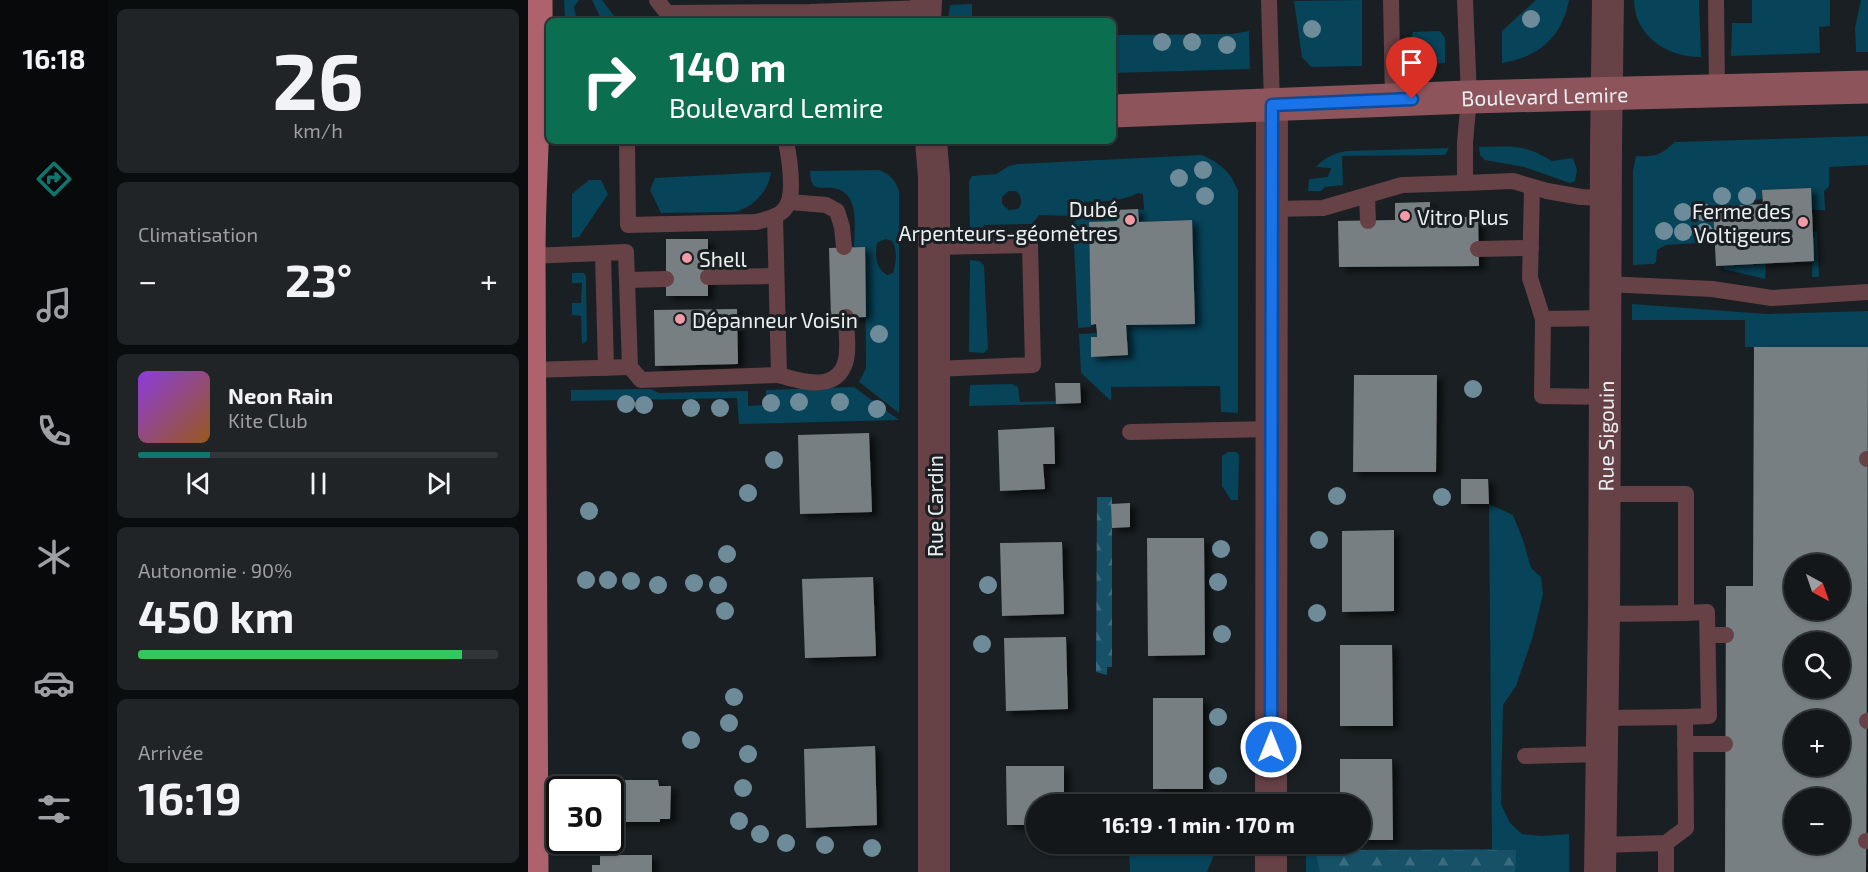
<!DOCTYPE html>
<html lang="fr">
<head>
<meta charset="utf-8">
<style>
	body { margin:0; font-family:"Exo 2",sans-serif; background:#202427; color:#f1f3f6; height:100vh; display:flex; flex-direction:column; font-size:22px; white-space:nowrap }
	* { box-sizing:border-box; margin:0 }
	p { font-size:20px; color:#9d9fa2 }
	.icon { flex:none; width:33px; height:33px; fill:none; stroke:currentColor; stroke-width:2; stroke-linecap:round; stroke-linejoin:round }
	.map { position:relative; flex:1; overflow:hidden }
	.side { display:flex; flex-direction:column; gap:9px; padding:9px; background:#0a0d0e; width:420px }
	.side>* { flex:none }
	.hud { position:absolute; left:18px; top:18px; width:570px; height:126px; border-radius:9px; box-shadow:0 2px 4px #0004,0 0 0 2px #323639; background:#0b6e4f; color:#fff; overflow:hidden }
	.needle { width:39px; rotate:140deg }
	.tools { position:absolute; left:1256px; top:554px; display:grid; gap:12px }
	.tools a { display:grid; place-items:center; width:66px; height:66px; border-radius:50%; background:#13171a; box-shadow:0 2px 4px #0004,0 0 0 2px #323639; font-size:30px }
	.speed { position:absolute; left:18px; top:776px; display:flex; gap:12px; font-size:30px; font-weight:700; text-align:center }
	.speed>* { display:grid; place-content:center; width:78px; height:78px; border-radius:50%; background:#13171a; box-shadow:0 2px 4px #0004,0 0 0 2px #323639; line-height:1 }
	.speed .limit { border:3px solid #111; border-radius:9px; background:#fff; color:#111 }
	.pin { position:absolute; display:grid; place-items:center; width:51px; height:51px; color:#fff; margin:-62px -26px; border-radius:50% 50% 50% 0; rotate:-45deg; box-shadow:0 0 6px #0007 }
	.pin .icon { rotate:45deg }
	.me { position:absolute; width:66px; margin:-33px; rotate:0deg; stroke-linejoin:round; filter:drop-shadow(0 0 4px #0008) }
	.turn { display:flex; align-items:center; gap:21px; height:126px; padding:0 24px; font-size:27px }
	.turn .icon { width:78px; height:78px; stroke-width:2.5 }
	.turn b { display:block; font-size:42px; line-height:51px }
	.big { font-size:45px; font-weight:700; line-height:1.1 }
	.side .tile { flex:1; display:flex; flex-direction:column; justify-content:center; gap:9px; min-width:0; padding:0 21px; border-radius:9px; background:#202427 }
	.side .dial { align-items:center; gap:0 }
	.dial b { font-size:78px; line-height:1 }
	.song { display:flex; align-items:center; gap:18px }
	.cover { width:72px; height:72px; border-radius:9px; background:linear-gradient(135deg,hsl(270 70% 55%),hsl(30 70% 35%)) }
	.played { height:6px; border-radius:3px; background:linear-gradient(90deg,#0f766e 20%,#323639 20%) }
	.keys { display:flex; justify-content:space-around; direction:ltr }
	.heat { display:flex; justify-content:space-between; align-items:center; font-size:33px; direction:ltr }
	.charge { height:9px; border-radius:4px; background:linear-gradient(90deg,#34c759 90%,#323639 0) }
	.trip { position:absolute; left:498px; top:794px; width:345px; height:60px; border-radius:30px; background:#13171a; box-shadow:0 2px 4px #0004,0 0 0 2px #323639; font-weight:700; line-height:60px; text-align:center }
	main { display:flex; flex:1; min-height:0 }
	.dock { display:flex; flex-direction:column; width:108px; justify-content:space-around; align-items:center; background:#08090a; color:#9d9fa2 }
	.dock .icon { width:42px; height:42px }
	.dock .on { color:#0f766e }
	.dock b { font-size:27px; color:#f1f3f6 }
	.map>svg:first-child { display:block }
</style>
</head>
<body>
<main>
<nav class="dock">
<b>16:18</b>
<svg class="icon on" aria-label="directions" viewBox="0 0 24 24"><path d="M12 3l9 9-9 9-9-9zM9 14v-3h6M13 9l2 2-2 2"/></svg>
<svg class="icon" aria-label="music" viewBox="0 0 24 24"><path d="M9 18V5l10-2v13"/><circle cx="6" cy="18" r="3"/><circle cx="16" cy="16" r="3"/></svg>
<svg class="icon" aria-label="phone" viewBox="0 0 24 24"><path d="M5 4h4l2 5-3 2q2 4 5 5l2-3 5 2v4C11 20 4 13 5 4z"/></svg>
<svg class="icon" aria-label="climate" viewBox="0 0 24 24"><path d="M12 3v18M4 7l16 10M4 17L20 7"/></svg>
<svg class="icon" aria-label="car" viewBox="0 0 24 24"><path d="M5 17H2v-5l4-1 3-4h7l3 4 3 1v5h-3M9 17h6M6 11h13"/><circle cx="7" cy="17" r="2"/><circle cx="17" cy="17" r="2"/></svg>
<svg class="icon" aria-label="filters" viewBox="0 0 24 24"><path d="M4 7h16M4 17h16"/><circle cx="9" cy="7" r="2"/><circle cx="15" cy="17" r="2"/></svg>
</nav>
<section class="side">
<div class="tile dial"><b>26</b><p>km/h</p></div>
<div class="tile"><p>Climatisation</p>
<div class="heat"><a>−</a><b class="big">23°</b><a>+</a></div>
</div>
<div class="tile">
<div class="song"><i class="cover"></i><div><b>Neon Rain</b><p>Kite Club</p></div></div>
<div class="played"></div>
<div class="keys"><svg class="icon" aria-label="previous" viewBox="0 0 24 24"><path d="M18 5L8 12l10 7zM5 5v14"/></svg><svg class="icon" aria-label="pause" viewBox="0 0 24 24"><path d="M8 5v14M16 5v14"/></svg><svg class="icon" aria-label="next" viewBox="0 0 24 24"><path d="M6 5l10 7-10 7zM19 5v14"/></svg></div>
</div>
<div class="tile"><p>Autonomie · 90%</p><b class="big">450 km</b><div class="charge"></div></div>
<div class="tile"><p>Arrivée</p><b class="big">16:19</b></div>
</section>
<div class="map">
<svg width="1340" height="872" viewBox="0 0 1340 872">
	<defs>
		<pattern id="forest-firs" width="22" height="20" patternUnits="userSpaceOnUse" patternTransform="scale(1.5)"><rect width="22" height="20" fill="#175168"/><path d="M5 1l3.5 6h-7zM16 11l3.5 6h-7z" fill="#396a7e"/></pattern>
		<filter id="shadow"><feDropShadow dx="6" dy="4" stdDeviation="3" flood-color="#0009"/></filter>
	</defs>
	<rect width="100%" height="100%" fill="#191f22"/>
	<!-- green -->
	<g fill="#074359" fill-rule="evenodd">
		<polygon points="36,0 51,0 46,7 49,21 37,21"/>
		<polygon points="64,0 74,0 90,21 74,21"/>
		<polygon points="834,0 834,66 783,67 774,57 766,1"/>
		<path d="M1008,0H1041C1034,37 1011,57 974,63V31Z"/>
		<path d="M1106,0H1171L1173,57C1140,58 1106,36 1106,0Z"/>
		<polygon points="1224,0 1302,0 1302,26 1291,27 1292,53 1203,56 1204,23 1224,23"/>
		<polygon points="1333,0 1340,0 1340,52 1328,52 1327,28"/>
		<polygon points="444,4 444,21 420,21 422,5"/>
		<polygon points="721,31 722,69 585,73 585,35 704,34"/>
		<polygon points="912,31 917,38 917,63 883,65 883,41 885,32"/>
		<path d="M1340,136V165L1301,167V187L1296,191L1297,210H1284L1283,188L1234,190L1235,199L1226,200L1225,205L1185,207L1187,242L1138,245L1129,250L1128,262L1126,264L1105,265V171L1108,156C1128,157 1132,155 1147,142Z"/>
		<path d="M951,147C985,147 994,143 1024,161L1045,158L1049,170L1047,181L1042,183L996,167L957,160L952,155Z"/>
		<path d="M921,148L917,155L814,156L815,185L797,187L793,191H780L781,179L800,177L803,168L788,167C797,157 805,154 818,151Z"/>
		<path d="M674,155C692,163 703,172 710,191V413L693,412L692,386L583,387V401L553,373L551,334L569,333V337H563L564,357L599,356L598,325L667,323L664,220L611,222L610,209L616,210L615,194L610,193C593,202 574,201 555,202L543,216L511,215L504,224L456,225L451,233L442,234L441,182L444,176L468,174L481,166L489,164ZM481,191H488C494,196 495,203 490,209L481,210L474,204V197Z"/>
		<path d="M352,170C362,175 368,180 371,192V413L331,382L338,368L337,247H326C326,228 333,192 305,188C298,187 293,189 286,186L283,181L282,171ZM358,239L364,241C370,251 368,262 365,273L359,275C347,267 347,256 349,243Z"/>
		<path d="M243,172C241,191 225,207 207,212L133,213L122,190L127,178Z"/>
		<polygon points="61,180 73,180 80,194 51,237 44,238 44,194"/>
		<polygon points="560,210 588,210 589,221 561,222 563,325 563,327 550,328 545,223"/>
		<polygon points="1289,231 1291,277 1284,277 1285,232"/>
		<polygon points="442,260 451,261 456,265 460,349 456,353 441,352"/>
		<polygon points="1238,264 1237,279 1196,269 1196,266"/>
		<polygon points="44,273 56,273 58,276 59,341 54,344 53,316 44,315 44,303 53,303 54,283 44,283"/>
		<polygon points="1104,304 1239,314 1340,311 1340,347 1217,347 1217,320 1104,320"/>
		<polygon points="484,384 490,387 492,402 528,401 528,404 441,406 442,385"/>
		<polygon points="326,387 371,420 211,424 209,398 43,401 43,390 123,389 131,393 220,391 220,406 238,405 238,390"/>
		<polygon points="700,452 708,452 711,455 710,500 703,500 694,486 694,456"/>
		<polygon points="961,504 985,515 995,540 1003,568 1013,577 1015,594 1005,636 988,686 975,705 973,804 982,823 994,834 1013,836 1041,834 1041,872 778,872 778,850 964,849"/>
		<polygon points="601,843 697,843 686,855 679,872 602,872"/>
	</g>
	<!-- forest -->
	<g fill="url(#forest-firs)">
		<polygon points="569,497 584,497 584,667 579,667 579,675 568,672"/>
		<polygon points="787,850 988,850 987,872 792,872"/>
	</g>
	<!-- building -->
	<g fill="#787f83" fill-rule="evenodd" filter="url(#shadow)">
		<polygon points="1283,188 1286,261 1188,266 1185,207 1235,204 1234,190"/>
		<polygon points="902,202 902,211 924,211 924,217 950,217 951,266 811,267 810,221 867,220 867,203"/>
		<polygon points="610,209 611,222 664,220 667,324 598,325 600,355 563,357 563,337 569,337 569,333 568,324 563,325 561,222 589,221 588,210"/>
		<rect x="138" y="239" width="42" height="57"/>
		<polygon points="337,247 338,317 303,318 301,248"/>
		<polygon points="209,309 210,364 127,366 126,310"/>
		<path d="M1226,347H1340L1338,872H1197L1198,586H1225ZM1266,564H1311V609H1266ZM1266,642H1311V687H1266ZM1266,720H1311V765H1266ZM1266,798H1311V843H1266Z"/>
		<polygon points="826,375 909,375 908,472 825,472"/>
		<polygon points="527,383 552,383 553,403 528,404"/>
		<polygon points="526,427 527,464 515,464 517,489 472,491 470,430"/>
		<polygon points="341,433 344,512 272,514 270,435"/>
		<polygon points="933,479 960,479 961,504 933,504"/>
		<polygon points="602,503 602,527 584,528 583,504"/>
		<polygon points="866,530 866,611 814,612 814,531"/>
		<polygon points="619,538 676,538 677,655 620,656"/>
		<polygon points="534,542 536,614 474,616 472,543"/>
		<polygon points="345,577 348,656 277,658 274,579"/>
		<polygon points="538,637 540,709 478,711 476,638"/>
		<polygon points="812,645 864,645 865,726 812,726"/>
		<rect x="625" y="698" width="50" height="91"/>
		<polygon points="347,746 349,825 278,828 276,749"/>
		<polygon points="812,759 864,759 865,840 832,840 832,804 812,804"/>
		<polygon points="478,766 536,766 536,804 508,804 508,825 479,825"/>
		<polygon points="74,780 130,780 131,786 143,786 142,819 132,819 132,822 82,822 82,789 74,789"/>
		<polygon points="72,855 124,855 124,872 64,872 64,865 72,865"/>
	</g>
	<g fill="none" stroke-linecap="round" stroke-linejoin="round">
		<!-- service -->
		<g stroke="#664146" stroke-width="16">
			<polyline points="129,0 139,13 282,12 398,8"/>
			<polyline points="741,0 744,105"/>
			<polyline points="863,0 865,100"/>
			<polyline points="1188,0 1189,91"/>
			<path d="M99,141L100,225L228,222C252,216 263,212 263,185C263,170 261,156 258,141"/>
			<polyline points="937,183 985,181 1019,191 1053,197 1078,198"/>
			<polyline points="1004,188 1002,278 1015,319 1014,396 1077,397"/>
			<polyline points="839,196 840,221"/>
			<polyline points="262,202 298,205 309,211 314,227 316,247"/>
			<polyline points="744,209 795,208 874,185 937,183 937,143 941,97 937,0"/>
			<polyline points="406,247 502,245 505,365 406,369"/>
			<polyline points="950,249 1003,248"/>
			<polyline points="75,254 78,368"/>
			<polyline points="1,256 98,252 102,367 2,370"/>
			<polyline points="180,277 248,276"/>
			<polyline points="99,280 138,279"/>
			<polyline points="1078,284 1184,289 1244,298 1340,292"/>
			<polyline points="1015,319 1078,318"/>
			<polyline points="102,367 113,380 251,375 247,217"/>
			<path d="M251,375C271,381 305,392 316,366C322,353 318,332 318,317"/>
			<polyline points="602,432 743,429"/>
			<polyline points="1339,459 1340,459"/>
			<polyline points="1076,614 1158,613 1158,494 1077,494"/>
			<polyline points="1180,635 1198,635"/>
			<polyline points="1157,717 1181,716 1179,612 1158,613"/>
			<polyline points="1339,721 1340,721"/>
			<polyline points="1157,744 1197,744"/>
			<polyline points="997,756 1074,754"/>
			<polyline points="1338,841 1340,841"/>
			<polyline points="1138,843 1138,872"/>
			<polyline points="1073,845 1138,843 1158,828 1157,717 1075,718"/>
		</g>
		<!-- minor -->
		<g stroke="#664146" stroke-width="32">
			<polyline points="397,21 398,0"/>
			<polyline points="403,141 406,177 406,872"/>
			<polyline points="743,804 744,105"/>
			<polyline points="743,843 743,872"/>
			<path id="s1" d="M1072,872L1076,614L1078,148L1080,0"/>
		</g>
		<!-- secondary -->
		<path stroke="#8e545c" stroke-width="33" id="s2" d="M585,111L941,97L1340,87"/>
		<!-- primary -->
		<path stroke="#ad626e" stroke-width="33" d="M4,872L1,256C1,170 9,85 8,0"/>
	</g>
	<!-- trees -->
	<g fill="#6e8b99">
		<circle cx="1003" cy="19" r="9"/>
		<circle cx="784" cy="29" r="9"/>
		<circle cx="634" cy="42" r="9"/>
		<circle cx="664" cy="42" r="9"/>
		<circle cx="699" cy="45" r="9"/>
		<circle cx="675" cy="170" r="9"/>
		<circle cx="651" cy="178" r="9"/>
		<circle cx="677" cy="196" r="9"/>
		<circle cx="1194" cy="196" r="9"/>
		<circle cx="1219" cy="196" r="9"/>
		<circle cx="1155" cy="212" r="9"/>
		<circle cx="1175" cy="212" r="9"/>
		<circle cx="1136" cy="231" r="9"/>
		<circle cx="1155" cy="232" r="9"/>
		<circle cx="1176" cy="232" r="9"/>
		<circle cx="351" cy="334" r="9"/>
		<circle cx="945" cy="389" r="9"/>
		<circle cx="271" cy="402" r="9"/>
		<circle cx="312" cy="402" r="9"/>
		<circle cx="243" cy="403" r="9"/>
		<circle cx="98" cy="404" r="9"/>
		<circle cx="116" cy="405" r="9"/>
		<circle cx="163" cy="408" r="9"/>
		<circle cx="192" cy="408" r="9"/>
		<circle cx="349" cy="409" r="9"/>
		<circle cx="246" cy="460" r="9"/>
		<circle cx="220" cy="493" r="9"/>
		<circle cx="809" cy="496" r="9"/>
		<circle cx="914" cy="497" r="9"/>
		<circle cx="61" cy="511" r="9"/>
		<circle cx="791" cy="540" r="9"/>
		<circle cx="693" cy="549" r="9"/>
		<circle cx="199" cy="554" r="9"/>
		<circle cx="58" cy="580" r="9"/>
		<circle cx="80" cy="580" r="9"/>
		<circle cx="103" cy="581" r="9"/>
		<circle cx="690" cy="582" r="9"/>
		<circle cx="166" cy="583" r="9"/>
		<circle cx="130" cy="585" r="9"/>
		<circle cx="190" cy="585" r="9"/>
		<circle cx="460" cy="585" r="9"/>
		<circle cx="197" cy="611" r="9"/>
		<circle cx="789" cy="613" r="9"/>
		<circle cx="694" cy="634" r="9"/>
		<circle cx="454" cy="644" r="9"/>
		<circle cx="206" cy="697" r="9"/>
		<circle cx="690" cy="717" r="9"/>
		<circle cx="201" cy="723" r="9"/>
		<circle cx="163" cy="740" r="9"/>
		<circle cx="220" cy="754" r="9"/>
		<circle cx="690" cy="776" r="9"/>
		<circle cx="215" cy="788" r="9"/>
		<circle cx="211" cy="821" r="9"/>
		<circle cx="232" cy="834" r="9"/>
		<circle cx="258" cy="843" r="9"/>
		<circle cx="297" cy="845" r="9"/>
		<circle cx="344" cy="848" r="9"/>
	</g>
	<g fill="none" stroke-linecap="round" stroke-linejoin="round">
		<defs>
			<polyline id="route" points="743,747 744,105 884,99"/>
		</defs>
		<!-- route casing -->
		<use href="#route" stroke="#114b97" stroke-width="15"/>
		<!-- route -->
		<use href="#route" stroke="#1a73e8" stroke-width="10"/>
	</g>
	<!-- markers -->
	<g fill="#f39aa7" stroke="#191f22" stroke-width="2">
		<circle cx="877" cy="216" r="6"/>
		<circle cx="602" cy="220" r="6"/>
		<circle cx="1275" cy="222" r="6"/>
		<circle cx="159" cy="258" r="6"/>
		<circle cx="152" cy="319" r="6"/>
	</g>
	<g text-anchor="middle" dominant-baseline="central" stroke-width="6" stroke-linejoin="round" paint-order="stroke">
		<!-- street labels -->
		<g font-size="21" fill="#ebeff2" stroke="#191f22">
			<text stroke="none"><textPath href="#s2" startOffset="432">Boulevard Lemire</textPath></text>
			<text stroke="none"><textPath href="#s1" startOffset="436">Rue Sigouin</textPath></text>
			<text transform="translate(406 506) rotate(-90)">Rue Cardin</text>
		</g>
		<!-- poi labels -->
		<g font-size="21" fill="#ebeff2" stroke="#191f22" text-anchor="start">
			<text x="590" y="208" text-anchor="end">Dubé<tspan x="590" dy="24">Arpenteurs-géomètres</tspan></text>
			<text x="1263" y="210" text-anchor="end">Ferme des<tspan x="1263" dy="24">Voltigeurs</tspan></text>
			<text x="889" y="216">Vitro Plus</text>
			<text x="171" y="258">Shell</text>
			<text x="164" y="319">Dépanneur Voisin</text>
		</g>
	</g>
</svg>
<div class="tools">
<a><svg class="needle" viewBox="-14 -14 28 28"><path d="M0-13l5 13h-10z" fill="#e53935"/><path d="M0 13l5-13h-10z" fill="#9d9fa2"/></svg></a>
<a><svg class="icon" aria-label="search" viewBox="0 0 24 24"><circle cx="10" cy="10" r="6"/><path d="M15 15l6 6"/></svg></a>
<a>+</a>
<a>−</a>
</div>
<div class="speed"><div class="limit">30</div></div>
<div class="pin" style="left:884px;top:99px;background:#d93025"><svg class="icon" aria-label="arrive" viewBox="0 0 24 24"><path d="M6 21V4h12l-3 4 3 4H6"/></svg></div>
<svg class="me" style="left:743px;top:747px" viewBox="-20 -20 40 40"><circle r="17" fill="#1a73e8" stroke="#fff" stroke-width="3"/><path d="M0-11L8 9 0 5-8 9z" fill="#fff"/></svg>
<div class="trip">16:19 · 1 min · 170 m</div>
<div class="hud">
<div class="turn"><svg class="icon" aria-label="right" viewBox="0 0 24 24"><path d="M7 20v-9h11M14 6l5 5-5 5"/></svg><div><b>140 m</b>Boulevard Lemire</div></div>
</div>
</div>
</main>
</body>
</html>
